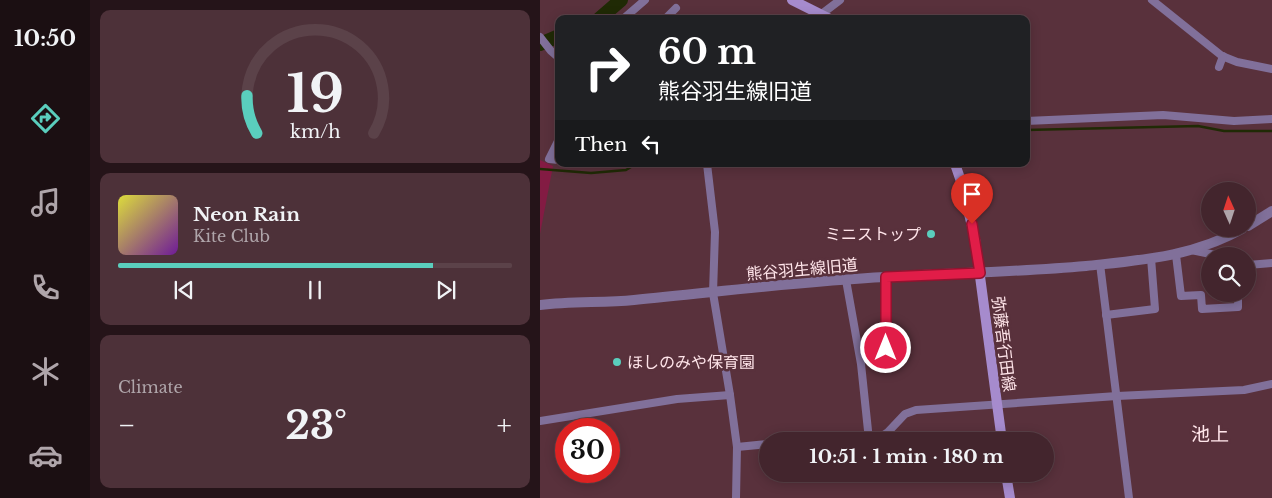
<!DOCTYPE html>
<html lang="en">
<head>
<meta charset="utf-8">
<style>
	body { margin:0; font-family:"Libre Baskerville","Noto Sans JP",serif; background:#4d3139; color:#f1f3f6; height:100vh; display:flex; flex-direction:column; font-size:19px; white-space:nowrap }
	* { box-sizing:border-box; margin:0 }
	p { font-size:16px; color:#afa5aa }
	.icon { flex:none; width:28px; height:28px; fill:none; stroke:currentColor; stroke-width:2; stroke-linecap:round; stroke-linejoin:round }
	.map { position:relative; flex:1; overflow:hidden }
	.side { display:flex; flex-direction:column; gap:10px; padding:10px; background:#251419; width:450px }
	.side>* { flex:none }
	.top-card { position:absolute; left:15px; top:15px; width:475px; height:152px; border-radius:10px; box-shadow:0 2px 12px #0003,0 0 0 1px #5b4249; background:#202124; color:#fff; overflow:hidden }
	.needle { width:32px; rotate:357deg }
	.tools { position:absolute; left:661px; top:182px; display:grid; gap:10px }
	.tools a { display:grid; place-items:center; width:55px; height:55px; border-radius:50%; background:#43252d; box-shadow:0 2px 12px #0003,0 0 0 1px #5b4249; font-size:25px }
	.speed { position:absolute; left:15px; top:418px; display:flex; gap:10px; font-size:25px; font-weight:700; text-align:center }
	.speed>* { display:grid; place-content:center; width:65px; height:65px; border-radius:50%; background:#43252d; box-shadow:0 2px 12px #0003,0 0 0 1px #5b4249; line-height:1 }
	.speed .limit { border:8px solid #d22; background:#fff; color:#111 }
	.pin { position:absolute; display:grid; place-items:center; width:42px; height:42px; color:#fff; margin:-51px -21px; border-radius:50% 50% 50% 0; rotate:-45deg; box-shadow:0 0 5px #0007 }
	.pin .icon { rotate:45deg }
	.me { position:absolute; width:55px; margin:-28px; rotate:0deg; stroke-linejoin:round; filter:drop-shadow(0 0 4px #0008) }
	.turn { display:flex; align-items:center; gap:18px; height:105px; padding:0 20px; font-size:22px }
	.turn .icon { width:65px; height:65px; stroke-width:2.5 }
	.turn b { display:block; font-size:35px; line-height:42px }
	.then { display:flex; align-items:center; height:48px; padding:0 20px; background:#0003; gap:10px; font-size:19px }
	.big { font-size:38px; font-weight:700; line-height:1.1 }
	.side .tile { flex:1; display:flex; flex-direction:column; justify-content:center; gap:8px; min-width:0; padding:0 18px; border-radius:10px; background:#4d3139 }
	.side .dial { align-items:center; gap:0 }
	.dial svg { height:130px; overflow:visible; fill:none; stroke:#5b4249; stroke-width:7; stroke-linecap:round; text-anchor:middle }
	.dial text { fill:#f1f3f6; stroke:none }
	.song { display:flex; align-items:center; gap:15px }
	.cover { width:60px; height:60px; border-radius:8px; background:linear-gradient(135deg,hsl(60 70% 55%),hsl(280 70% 35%)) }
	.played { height:5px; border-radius:2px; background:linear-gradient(90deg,#5acebd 80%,#5b4249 80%) }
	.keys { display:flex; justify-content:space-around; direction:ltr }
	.heat { display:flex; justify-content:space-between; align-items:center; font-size:28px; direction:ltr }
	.trip { position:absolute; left:219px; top:432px; width:295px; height:50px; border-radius:25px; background:#43252d; box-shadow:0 2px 12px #0003,0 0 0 1px #5b4249; font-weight:700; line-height:50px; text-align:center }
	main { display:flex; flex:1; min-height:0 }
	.tab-bar { display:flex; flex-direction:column; width:90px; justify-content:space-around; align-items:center; background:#1b0f12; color:#afa5aa }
	.tab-bar .icon { width:35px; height:35px }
	.tab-bar .current { color:#5acebd }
	.tab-bar b { font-size:22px; color:#f1f3f6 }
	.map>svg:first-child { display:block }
</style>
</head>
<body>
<main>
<nav class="tab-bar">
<b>10:50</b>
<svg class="icon current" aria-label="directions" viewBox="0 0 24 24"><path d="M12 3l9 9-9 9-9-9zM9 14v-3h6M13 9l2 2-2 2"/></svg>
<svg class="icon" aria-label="music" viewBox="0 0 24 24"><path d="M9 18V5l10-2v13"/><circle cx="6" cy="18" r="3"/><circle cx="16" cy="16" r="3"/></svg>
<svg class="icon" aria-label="phone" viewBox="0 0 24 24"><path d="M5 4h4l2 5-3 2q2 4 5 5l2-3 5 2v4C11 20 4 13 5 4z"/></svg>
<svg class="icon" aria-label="climate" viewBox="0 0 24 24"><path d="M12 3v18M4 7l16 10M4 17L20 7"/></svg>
<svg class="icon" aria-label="car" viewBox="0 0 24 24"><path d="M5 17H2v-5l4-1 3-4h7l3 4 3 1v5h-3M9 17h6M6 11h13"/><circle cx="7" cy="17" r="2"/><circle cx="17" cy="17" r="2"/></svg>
</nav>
<section class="side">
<div class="tile dial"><svg viewBox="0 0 100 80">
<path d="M14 69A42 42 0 1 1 86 69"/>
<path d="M14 69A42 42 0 0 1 8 46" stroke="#5acebd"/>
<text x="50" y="56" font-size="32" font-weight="700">19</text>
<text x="50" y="72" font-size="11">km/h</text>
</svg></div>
<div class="tile">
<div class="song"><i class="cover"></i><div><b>Neon Rain</b><p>Kite Club</p></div></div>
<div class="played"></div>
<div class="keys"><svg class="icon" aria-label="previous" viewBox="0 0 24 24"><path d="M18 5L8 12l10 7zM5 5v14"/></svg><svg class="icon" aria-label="pause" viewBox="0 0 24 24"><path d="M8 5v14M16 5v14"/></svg><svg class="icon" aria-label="next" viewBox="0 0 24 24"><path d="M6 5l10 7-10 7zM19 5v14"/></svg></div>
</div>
<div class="tile"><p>Climate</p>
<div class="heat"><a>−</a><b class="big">23°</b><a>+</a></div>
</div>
</section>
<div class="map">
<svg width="732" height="498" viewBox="0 0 732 498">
	<rect width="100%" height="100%" fill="#59313c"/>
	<!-- green -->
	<polygon fill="#831b43" points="0,160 13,166 0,234"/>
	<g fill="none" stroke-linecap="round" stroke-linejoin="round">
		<!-- stream -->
		<g stroke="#202a05" stroke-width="2.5">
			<polyline points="486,130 658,126 684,131 732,131"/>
			<polyline points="0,169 51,173 86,170 96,164"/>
		</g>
		<!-- river -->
		<g stroke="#202a05" stroke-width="14">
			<polyline points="59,19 81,0"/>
			<polyline points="0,44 19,36"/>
		</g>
		<!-- minor -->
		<g stroke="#81709a" stroke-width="8">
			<polyline points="612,0 682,56 697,62 732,69"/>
			<polyline points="83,19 105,0"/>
			<polyline points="125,19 136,8"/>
			<polyline points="275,19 300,0"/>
			<polyline points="0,37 11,51 19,58"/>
			<polyline points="679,67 683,56"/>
			<polyline points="486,121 623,115 694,121 732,119"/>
			<polyline points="19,139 9,159 19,160"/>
			<polyline points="167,164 175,232 173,293 190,395 197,447 196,498"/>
			<polyline points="651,250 680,256"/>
			<polyline points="636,255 641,296 661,295 662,309 698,307 698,294"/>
			<polyline points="560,264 589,498"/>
			<polyline points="708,265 732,263"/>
			<polyline points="346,277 346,348"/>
			<polyline points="306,280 321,364 329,440"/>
			<polyline points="566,315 615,309 611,258"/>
			<polyline points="0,421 137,399 190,395"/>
			<polyline points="256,441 281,439 329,440 339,438 348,432 365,414 376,410 577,396 704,390 732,384"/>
			<polyline points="197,447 228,444"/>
		</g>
		<!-- tertiary -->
		<g stroke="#81709a" stroke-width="10">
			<polyline points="708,226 732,211"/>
			<path d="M0,305C31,301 63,303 94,300C178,292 262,281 346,277C413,273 479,272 546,266C601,260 652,257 702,229"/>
		</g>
		<!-- secondary -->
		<g stroke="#a68bcd" stroke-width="10">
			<polyline points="252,0 290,19"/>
			<polyline points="415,164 422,184 435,239 462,441"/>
			<polyline points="466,474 470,498"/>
		</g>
	</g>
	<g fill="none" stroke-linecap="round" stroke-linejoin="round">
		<defs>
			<polyline id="route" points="346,348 346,277 440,273 432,224"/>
		</defs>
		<!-- route casing -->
		<use href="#route" stroke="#92132f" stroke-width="12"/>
		<!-- route -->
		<use href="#route" stroke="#e11d48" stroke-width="9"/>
	</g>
	<!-- markers -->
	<g fill="#5acebd" stroke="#59313c" stroke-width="2">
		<circle cx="391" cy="234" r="5"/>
		<circle cx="77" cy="362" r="5"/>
	</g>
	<g text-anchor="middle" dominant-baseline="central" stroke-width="5" stroke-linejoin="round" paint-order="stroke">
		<!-- poi labels -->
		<g font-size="16" fill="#ffe5ea" stroke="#59313c" text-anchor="end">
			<text x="381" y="234">ミニストップ</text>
			<text x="87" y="362" text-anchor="start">ほしのみや保育園</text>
		</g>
		<!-- street labels -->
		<g font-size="16" fill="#ffe5ea" stroke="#59313c">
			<text transform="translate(262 269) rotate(-5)">熊谷羽生線旧道</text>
			<text transform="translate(464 344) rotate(83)">弥藤吾行田線</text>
		</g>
		<!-- quarter labels -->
		<g font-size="19" fill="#ffe5ea" stroke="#59313c">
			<text x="670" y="434">池上</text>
		</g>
	</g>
</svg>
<div class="tools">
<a><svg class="needle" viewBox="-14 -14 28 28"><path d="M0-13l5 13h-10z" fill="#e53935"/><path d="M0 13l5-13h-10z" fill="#afa5aa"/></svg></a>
<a><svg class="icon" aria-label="search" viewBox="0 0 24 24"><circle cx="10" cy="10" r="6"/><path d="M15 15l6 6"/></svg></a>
</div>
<div class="speed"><div class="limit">30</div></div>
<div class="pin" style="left:432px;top:224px;background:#d93025"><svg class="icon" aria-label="arrive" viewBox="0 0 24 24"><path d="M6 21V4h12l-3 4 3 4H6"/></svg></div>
<svg class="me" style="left:346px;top:348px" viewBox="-20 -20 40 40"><circle r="17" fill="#e11d48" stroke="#fff" stroke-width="3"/><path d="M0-11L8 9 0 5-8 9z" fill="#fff"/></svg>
<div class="trip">10:51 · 1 min · 180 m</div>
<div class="top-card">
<div class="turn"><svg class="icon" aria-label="right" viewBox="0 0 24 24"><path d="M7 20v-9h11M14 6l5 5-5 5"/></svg><div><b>60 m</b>熊谷羽生線旧道</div></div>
<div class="then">Then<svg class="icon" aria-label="left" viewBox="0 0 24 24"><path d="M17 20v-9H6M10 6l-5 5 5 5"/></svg></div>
</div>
</div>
</main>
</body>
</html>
